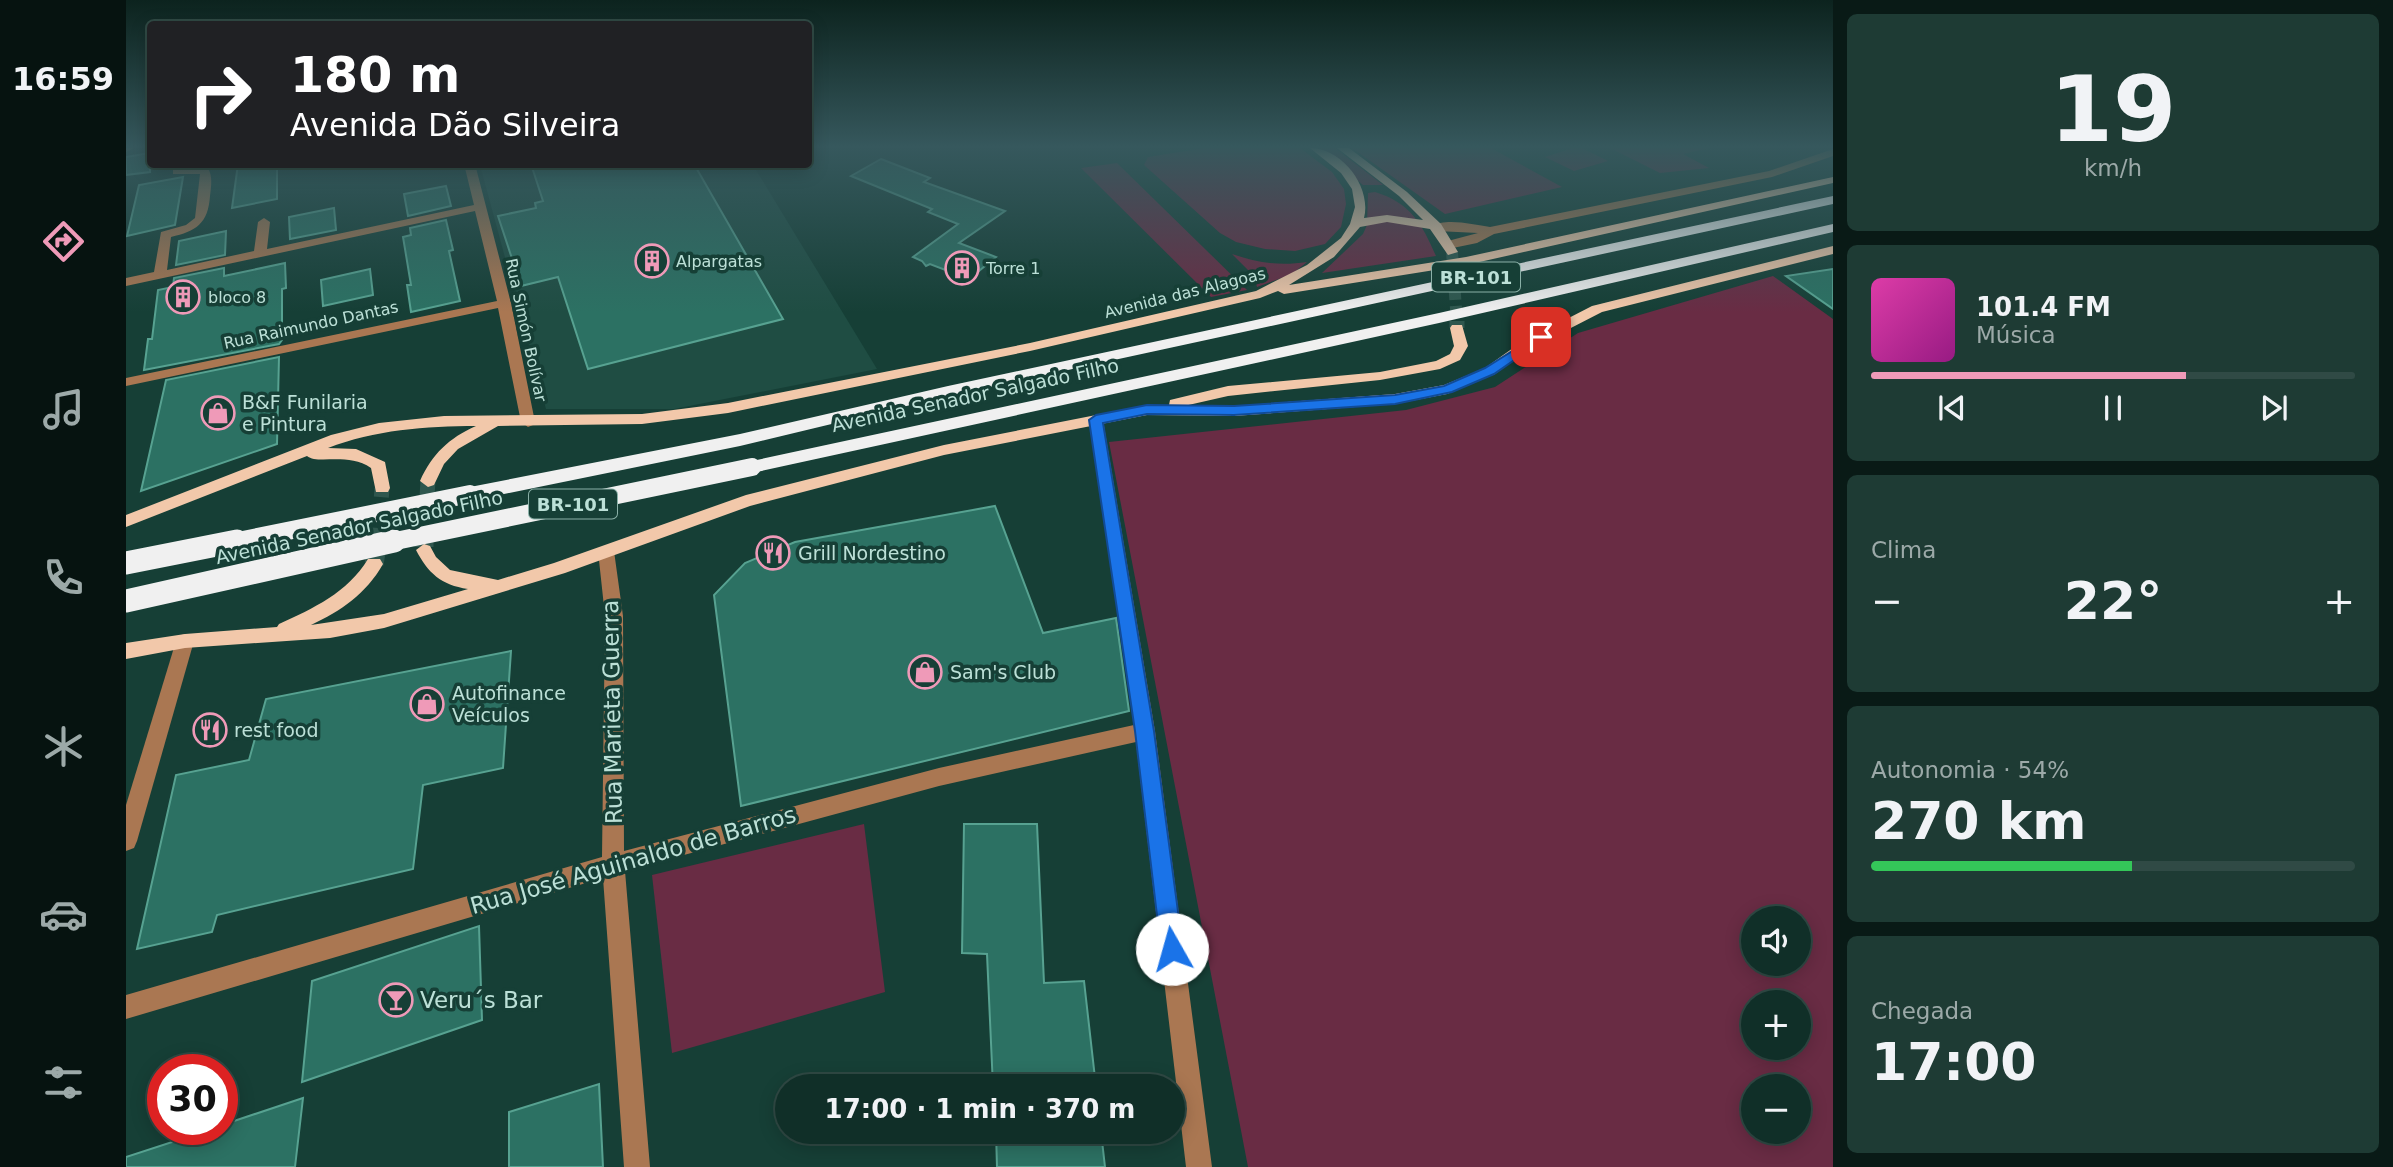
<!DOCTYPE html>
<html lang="pt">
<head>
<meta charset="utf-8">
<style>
	body { margin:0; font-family:"DejaVu Sans",sans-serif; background:#1e3b34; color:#f1f3f6; height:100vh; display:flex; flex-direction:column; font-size:26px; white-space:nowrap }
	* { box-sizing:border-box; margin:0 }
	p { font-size:23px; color:#9ca9a8 }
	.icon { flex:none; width:38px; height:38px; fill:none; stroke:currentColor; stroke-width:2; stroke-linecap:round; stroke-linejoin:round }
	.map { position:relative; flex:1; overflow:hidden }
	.sheet { display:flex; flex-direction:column; gap:14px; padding:14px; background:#091a16; width:560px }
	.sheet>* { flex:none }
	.hud { position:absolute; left:21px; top:21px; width:665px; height:147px; border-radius:7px; box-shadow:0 4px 18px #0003,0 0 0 2px #304a45; background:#202124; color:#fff; overflow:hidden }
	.buttons { position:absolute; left:1615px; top:906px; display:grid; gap:14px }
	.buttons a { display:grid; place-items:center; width:70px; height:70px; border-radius:50%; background:#102f28; box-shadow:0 4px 18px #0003,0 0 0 2px #304a45; font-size:35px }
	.speed { position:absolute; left:21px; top:1054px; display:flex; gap:14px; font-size:35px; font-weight:700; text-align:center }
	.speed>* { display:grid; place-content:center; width:91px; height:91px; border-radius:50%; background:#102f28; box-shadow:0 4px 18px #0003,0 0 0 2px #304a45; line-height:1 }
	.speed .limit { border:10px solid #d22; background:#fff; color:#111 }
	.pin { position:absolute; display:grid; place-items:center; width:60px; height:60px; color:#fff; margin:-30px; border-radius:14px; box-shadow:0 4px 10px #0006 }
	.me { position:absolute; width:77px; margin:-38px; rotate:353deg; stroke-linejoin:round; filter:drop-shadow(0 0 5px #0008) }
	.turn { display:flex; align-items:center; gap:24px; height:147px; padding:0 28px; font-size:32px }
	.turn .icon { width:91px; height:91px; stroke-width:2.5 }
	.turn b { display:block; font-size:49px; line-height:60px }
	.big { font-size:52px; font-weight:700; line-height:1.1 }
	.sheet .card { flex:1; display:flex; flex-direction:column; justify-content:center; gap:10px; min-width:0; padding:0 24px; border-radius:10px; background:#1e3b34 }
	.sheet .dial { align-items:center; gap:0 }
	.dial b { font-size:91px; line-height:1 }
	.song { display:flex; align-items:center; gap:21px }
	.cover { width:84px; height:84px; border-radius:10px; background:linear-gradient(135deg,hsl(320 70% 55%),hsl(310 70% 35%)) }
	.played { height:7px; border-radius:4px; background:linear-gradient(90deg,#ef9ab8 65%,#304a45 65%) }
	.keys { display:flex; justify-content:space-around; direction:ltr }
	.heat { display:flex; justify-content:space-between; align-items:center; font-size:38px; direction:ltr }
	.charge { height:10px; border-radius:5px; background:linear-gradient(90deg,#34c759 54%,#304a45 0) }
	.trip { position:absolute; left:649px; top:1074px; width:410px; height:70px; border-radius:35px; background:#102f28; box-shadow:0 4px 18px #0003,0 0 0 2px #304a45; font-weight:700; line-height:70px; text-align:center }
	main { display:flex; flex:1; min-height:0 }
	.tab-bar { display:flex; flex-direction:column; width:126px; justify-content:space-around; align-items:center; background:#061310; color:#9ca9a8 }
	.tab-bar .icon { width:49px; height:49px }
	.tab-bar .selected { color:#ef9ab8 }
	.tab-bar b { font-size:32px; color:#f1f3f6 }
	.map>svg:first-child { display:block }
</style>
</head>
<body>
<main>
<nav class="tab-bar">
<b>16:59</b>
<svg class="icon selected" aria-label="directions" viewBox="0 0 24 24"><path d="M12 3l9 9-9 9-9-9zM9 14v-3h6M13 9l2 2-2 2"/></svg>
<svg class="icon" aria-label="music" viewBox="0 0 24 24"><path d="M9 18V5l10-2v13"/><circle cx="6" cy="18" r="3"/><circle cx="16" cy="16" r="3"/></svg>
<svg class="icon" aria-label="phone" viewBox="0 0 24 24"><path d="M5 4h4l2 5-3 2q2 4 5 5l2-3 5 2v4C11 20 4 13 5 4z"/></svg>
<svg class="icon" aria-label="climate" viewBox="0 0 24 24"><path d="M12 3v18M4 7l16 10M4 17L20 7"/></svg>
<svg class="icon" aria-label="car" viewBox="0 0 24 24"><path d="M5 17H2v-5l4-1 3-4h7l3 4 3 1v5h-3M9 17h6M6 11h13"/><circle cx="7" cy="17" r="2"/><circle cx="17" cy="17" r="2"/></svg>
<svg class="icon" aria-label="filters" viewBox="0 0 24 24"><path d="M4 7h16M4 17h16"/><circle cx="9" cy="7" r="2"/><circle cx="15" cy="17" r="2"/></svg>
</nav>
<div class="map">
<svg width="1707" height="1167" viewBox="0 0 1707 1167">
	<rect width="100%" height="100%" fill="#163f36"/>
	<!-- built -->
	<polygon fill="#1f4d43" points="354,165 627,165 751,369 548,409 420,409"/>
	<!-- green -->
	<g fill="#692c44" fill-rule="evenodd">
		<polygon points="1078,148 1174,148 1206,172 1218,189 1220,204 1215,227 1199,244 1169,251 1139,249 1110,242 1094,233 1018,165 1022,157"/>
		<polygon points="1194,148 1209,148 1257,185 1237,185"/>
		<polygon points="1226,148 1365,148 1436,187 1319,214"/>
		<polygon points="1447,148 1456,148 1482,161 1448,171 1419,157"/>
		<polygon points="1484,148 1583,148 1557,154 1583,168 1534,173"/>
		<polygon points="991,163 1121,290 1085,297 955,168"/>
		<path d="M1249,192C1285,203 1296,224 1310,256L1196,273L1237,234L1241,225L1242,193Z"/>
		<path d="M1106,254C1132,263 1154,266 1181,262L1166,274L1131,287L1128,276Z"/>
		<path d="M1647,276L1707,319V1167H1122L983,442L1280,410L1369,387L1452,333ZM1628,919H1673V964H1628ZM1628,1003H1673V1048H1628ZM1628,1087H1673V1132H1628Z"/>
		<polygon points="738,824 759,992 546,1053 526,875"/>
	</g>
	<!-- building -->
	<g fill="#2c7163" stroke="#57a291" stroke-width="2">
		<polygon points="24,153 24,172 0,175 0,157"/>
		<polygon points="755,159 804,178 798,182 879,211 833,243 870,257 843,279 804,264 800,266 796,261 787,257 832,224 802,212 806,209 725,176"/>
		<polygon points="112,164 151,164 151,199 106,208"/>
		<polygon points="405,164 568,164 657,319 462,369 432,277 395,286 372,216 410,208 409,203 417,201"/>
		<polygon points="57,177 49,225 1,236 13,185"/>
		<polygon points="320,186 325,206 282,216 278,194"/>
		<polygon points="208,208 210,230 164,239 163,217"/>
		<polygon points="320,220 327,250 323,251 334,301 285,312 281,285 285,285 277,237 285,235 284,228"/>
		<polygon points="100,231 99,255 50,265 53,241"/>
		<polygon points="159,263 160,288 156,289 156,340 153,344 18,370 22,339 26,339 32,290 47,287 48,278 98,268 98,276"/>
		<polygon points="244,269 247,295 197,306 195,280"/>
		<polygon points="1707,269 1707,309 1660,276"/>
		<polygon points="153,357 151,444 15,491 40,380"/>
		<polygon points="869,506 917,633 990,618 1003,711 615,806 588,595 619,563 669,542"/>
		<polygon points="385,651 377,768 297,785 287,869 91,915 86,932 11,949 50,775 123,760 140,699"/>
		<polygon points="838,824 911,824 918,983 958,981 970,1087 867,1087 861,954 836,953"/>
		<polygon points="353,926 356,1020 176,1082 186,981"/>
		<polygon points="473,1084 477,1167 383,1167 383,1112"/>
		<polygon points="177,1098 169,1167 0,1167 0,1157 86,1129 96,1129 96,1125"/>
		<polygon points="870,1132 975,1132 979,1167 871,1167"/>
	</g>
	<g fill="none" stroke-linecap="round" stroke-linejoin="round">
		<!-- major-tunnel-far2 -->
		<polyline stroke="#2f574e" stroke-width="12" stroke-dasharray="12 6" stroke-linecap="butt" points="1326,252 1331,323"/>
		<!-- major-tunnel-far1 -->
		<g stroke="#2f574e" stroke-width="15" stroke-dasharray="15 8" stroke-linecap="butt">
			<polyline points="1331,321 1331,328"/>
			<polyline points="252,543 256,488"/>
			<polyline points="298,543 302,481"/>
		</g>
		<!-- major-tunnel -->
		<g stroke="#2f574e" stroke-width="19" stroke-dasharray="19 10" stroke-linecap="butt">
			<polyline points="298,547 298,541"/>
			<polyline points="248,564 252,541"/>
		</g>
		<!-- minor -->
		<g fill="#aa7752" fill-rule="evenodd">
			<polygon points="0,148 8,148 0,152"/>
			<path d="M1707,149V156L1646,177L1368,234L1351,243L1322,249L1318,248V242L1352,233L1311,231L1305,227C1320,217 1347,225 1364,227L1643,171Z"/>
			<path d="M47,164H57V168H82C87,177 85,186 84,196C82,224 70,231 45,237L41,270L128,251L132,222L138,218L144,222L141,249L348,205L338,164H349L385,303L409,422L407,425L402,427L395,422L372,308L0,386V378L371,301L349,211L0,286V278L28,272L35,232L60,225L69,218L74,174H47Z"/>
			<polygon points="970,415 977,420 1029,731 1086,1167 1060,1167 1010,742 813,786 499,871 524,1167 498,1167 477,878 0,1019 0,995 476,857 479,616 472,551 480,545 488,551 497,616 498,851 813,768 1008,725 963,420"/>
			<polygon points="59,634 66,636 68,641 11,841 8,848 0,851 0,805 50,641 52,636"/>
		</g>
		<!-- major -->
		<g fill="#f2c8aa" fill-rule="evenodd">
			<path d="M1184,148C1216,148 1246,187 1238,218L1261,215L1297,220L1273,196L1211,148H1223L1281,192L1315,224L1332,252L1322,255L1304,229L1261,222L1234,227L1208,257L1163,285L1340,257L1707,177V183L1340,265L1158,294L1152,291L1134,298L904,351L602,413L516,424L372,426L332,449L318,464L308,485L302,487L294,481C306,454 323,438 350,426C300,426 248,430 202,448L230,449L259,462L264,488L262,492H250L245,468C221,452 192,465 181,456L0,527V515L205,435L253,423L318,416L516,414L602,403L904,343L1130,291L1181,265L1215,238L1224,224L1229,207L1226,189L1215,173Z"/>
			<path d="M1707,246V254L1476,312L1404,349L1369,374L1321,394L1269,404L1108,416L1021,415L818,455L624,506L439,573L258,628L204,638L59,648L0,659V643L59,634L151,627L153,624C188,608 221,593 242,559H254L257,564C240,594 215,611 185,625L258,614L342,589C315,585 302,573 290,550L298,544L304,546L310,557L324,570L372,580L428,563L620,495L818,445L1021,405H1043L1044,400L1102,386L1254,372L1310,361L1324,354L1328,346L1324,328L1326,325H1336L1342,346L1334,360L1314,369L1254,380L1102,396L1058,406H1108L1269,394L1318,385L1359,368L1394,343L1466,306Z"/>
		</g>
		<!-- highway -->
		<g fill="#f0f0f0" fill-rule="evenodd">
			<polygon points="1707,196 1707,204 822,396 614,446 344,501 337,499 334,494 337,489 344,487 614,434 822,386"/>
			<polygon points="1707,224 1707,232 1313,323 626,473 619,472 617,467 619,462 626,461 1313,313"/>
		</g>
		<!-- highway-bridge-far1 -->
		<g stroke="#f0f0f0" stroke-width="18">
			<polyline points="102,543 344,494"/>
			<polyline points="260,543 626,467"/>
		</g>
		<!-- highway-bridge -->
		<g stroke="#f0f0f0" stroke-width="23">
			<polyline points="0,563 111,541"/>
			<polyline points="0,601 268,541"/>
		</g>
	</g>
	<!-- sky -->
	<linearGradient id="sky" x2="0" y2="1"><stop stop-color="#0c231e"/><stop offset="0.47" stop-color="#36585d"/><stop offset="1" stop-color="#36585d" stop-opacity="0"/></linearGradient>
	<rect width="1707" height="312" fill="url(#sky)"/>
	<!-- route -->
	<polygon fill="#1a73e8" stroke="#114b97" stroke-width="2" points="1415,333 1421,337 1419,339 1368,374 1326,392 1269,404 1108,415 1021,414 977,423 1028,731 1057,949 1053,957 1046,960 1038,957 1035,949 1009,731 963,420 970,415 1021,405 1108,406 1269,395 1318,386 1359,368"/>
	<!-- icons -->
	<defs>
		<symbol id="building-ring" viewBox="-11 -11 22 22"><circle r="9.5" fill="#163f36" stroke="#ef9ab8" stroke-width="1.5"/><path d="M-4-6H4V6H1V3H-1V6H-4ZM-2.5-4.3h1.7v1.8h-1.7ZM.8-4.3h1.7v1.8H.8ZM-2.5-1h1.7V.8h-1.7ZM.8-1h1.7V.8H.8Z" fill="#ef9ab8"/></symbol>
		<symbol id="shop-ring" viewBox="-11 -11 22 22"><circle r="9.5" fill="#163f36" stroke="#ef9ab8" stroke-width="1.5"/><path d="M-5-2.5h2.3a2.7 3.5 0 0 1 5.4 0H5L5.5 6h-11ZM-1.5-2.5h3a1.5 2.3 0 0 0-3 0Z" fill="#ef9ab8"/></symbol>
		<symbol id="restaurant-ring" viewBox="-11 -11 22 22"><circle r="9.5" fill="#163f36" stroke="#ef9ab8" stroke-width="1.5"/><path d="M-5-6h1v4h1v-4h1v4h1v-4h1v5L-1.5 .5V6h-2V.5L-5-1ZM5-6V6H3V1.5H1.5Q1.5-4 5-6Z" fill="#ef9ab8"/></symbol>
		<symbol id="bar-ring" viewBox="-11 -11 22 22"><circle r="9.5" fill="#163f36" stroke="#ef9ab8" stroke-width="1.5"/><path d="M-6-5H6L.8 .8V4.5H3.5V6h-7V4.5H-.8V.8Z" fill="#ef9ab8"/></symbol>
	</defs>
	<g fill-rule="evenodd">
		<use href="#building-ring" x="507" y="242" width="38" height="38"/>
		<use href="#building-ring" x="817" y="249" width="38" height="38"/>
		<use href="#building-ring" x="38" y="278" width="38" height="38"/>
		<use href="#shop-ring" x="73" y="394" width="38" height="38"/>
		<use href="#restaurant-ring" x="628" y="534" width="38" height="38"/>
		<use href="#shop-ring" x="780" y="653" width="38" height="38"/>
		<use href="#shop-ring" x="282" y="685" width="38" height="38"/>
		<use href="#restaurant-ring" x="65" y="711" width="38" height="38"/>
		<use href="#bar-ring" x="251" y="981" width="38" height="38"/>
	</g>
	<g text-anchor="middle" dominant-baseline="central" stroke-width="7" stroke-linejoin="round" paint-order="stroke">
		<!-- far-poi labels -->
		<g font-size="16" fill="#bce0d7" stroke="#163f36" text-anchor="start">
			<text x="550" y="261">Alpargatas</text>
			<text x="860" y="268">Torre 1</text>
			<text x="82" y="297">bloco 8</text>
		</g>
		<!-- far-street labels -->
		<g font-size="16" fill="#bce0d7" stroke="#163f36">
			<text transform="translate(1059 293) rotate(-14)">Avenida das Alagoas</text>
			<text transform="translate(185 325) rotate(-12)">Rua Raimundo Dantas</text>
			<text transform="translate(400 330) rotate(78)">Rua Simón Bolívar</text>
		</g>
		<!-- shield labels -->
		<g fill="#163f36" stroke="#8ab0a7" stroke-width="2">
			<rect x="1306" y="262.5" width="88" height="29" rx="5"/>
			<rect x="403" y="489.5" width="88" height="29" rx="5"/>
		</g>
		<g font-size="18" font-weight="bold" fill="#bce0d7">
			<text x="1350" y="277">BR-101</text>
			<text x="447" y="504">BR-101</text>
		</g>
		<!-- street labels -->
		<g font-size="19" fill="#bce0d7" stroke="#163f36">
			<text transform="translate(849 395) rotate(-12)">Avenida Senador Salgado Filho</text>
			<text transform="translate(233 527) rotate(-12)">Avenida Senador Salgado Filho</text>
		</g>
		<!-- poi labels -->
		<g font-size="19" fill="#bce0d7" stroke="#163f36" text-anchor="start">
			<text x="116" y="402">B&amp;F Funilaria<tspan x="116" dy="22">e Pintura</tspan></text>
			<text x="672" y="553">Grill Nordestino</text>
			<text x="824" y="672">Sam's Club</text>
			<text x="326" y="693">Autofinance<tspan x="326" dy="22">Veículos</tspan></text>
			<text x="108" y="730">rest food</text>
		</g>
		<!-- near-street labels -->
		<g font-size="23" fill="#bce0d7" stroke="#163f36">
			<text transform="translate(486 712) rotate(-91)">Rua Marieta Guerra</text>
			<text transform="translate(507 860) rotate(-16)">Rua José Aguinaldo de Barros</text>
		</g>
		<!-- near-poi labels -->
		<g font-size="23" fill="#bce0d7" stroke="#163f36" text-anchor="start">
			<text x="294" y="1000">Veru´s Bar</text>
		</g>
	</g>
</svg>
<div class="buttons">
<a><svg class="icon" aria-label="sound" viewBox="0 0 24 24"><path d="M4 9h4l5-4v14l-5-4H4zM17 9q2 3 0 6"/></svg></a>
<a>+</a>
<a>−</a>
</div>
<div class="speed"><div class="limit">30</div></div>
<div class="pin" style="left:1415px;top:337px;background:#d93025"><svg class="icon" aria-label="arrive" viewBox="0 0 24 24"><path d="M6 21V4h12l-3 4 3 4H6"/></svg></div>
<svg class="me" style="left:1046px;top:949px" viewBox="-20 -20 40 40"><circle r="19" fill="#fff"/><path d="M0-13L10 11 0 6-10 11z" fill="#1a73e8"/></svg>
<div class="trip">17:00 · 1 min · 370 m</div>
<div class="hud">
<div class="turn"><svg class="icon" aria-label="right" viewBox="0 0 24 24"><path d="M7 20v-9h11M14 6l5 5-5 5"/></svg><div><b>180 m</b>Avenida Dão Silveira</div></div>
</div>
</div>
<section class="sheet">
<div class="card dial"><b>19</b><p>km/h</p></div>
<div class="card">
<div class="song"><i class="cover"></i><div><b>101.4 FM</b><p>Música</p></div></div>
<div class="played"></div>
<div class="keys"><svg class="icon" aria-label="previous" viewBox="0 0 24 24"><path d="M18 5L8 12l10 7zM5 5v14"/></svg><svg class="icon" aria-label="pause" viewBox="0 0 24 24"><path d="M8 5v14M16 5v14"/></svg><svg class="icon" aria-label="next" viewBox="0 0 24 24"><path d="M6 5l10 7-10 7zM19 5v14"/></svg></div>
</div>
<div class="card"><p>Clima</p>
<div class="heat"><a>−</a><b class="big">22°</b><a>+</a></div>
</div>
<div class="card"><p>Autonomia · 54%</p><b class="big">270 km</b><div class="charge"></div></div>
<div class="card"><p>Chegada</p><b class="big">17:00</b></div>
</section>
</main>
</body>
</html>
